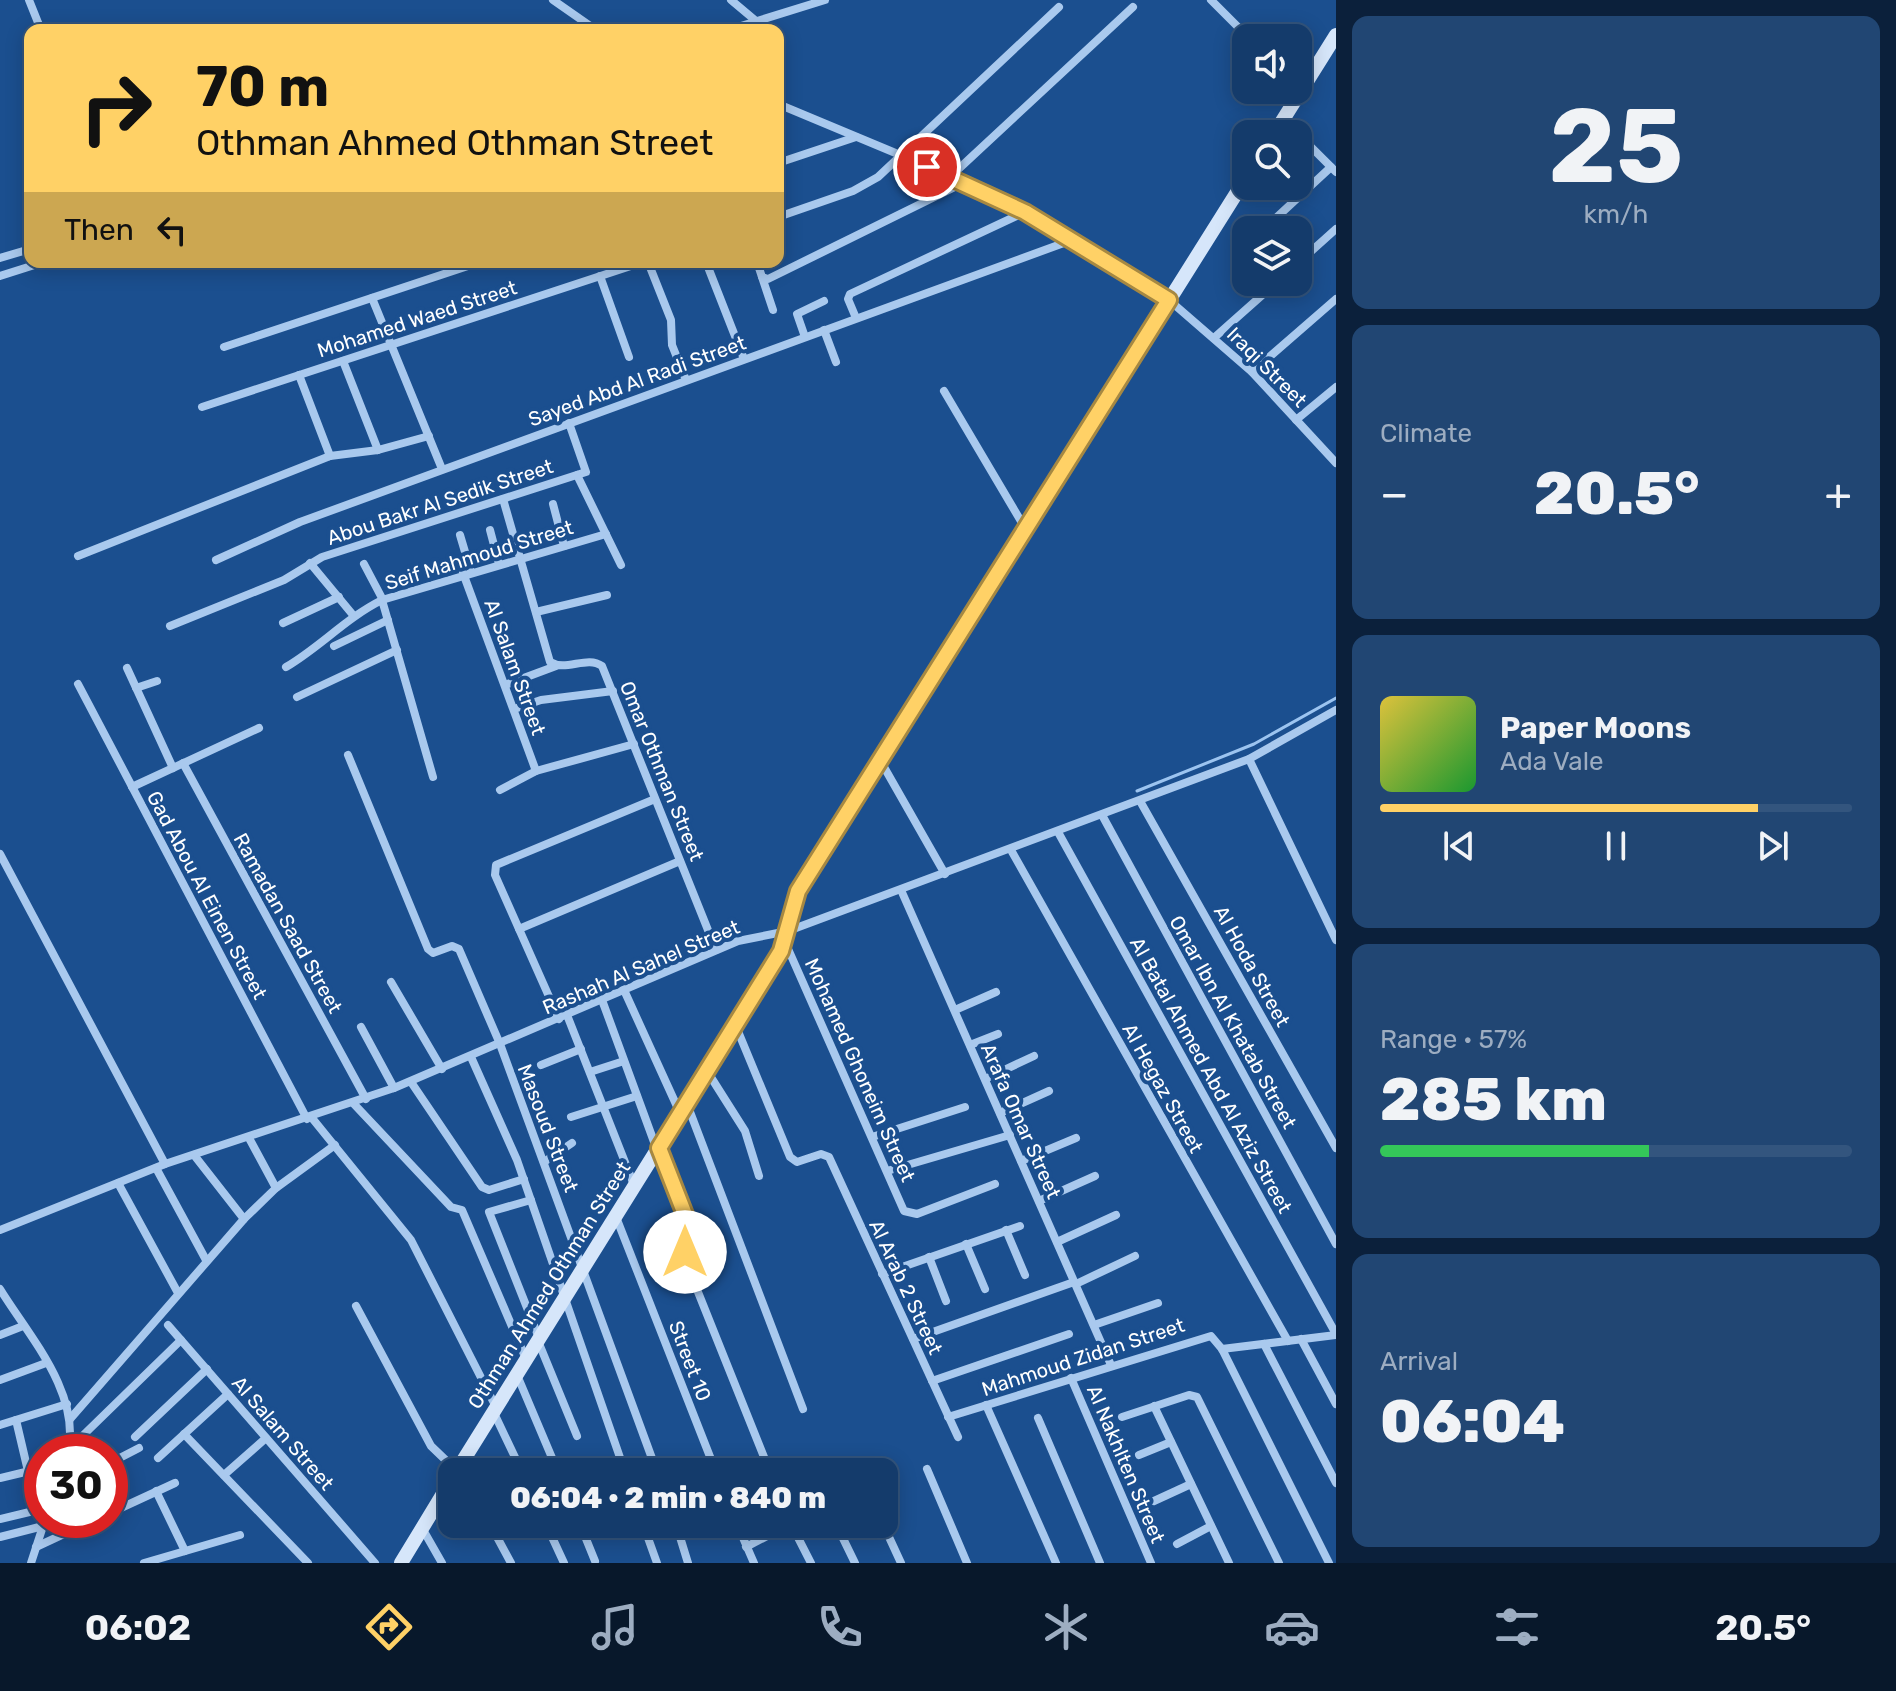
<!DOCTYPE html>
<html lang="en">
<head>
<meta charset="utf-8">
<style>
	body { margin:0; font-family:Rubik,sans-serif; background:#214673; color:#f1f3f6; height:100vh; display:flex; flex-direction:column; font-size:30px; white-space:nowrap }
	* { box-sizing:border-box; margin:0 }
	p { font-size:26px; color:#9dadc1 }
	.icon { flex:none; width:44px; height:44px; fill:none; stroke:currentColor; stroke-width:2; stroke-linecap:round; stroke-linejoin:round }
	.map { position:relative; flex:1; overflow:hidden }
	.details { display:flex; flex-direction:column; gap:16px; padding:16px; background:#0b203b; width:560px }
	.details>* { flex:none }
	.guide { position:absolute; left:24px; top:24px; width:760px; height:244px; border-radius:16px; box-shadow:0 4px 20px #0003,0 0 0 2px #33557e; background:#ffd166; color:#111; overflow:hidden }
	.buttons { position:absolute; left:1232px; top:24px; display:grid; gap:16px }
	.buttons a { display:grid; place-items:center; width:80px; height:80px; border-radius:16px; background:#143b6b; box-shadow:0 4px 20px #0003,0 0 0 2px #33557e; font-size:40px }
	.speed { position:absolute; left:24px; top:1434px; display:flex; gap:16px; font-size:40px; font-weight:700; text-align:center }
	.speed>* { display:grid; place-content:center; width:104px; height:104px; border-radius:50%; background:#143b6b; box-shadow:0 4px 20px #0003,0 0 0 2px #33557e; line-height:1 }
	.speed .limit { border:12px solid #d22; background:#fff; color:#111 }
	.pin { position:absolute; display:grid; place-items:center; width:68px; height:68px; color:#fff; margin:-34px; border:4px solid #fff; border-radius:50%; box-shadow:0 2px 8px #0007 }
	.me { position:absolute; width:88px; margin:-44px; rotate:0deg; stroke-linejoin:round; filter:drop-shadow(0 0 6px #0008) }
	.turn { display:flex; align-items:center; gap:28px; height:168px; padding:0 40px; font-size:36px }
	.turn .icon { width:104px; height:104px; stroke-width:2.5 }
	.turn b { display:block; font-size:56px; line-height:68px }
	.then { display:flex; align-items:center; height:76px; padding:0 40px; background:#0003; gap:16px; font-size:30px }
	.big { font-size:60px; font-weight:800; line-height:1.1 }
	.details .card { flex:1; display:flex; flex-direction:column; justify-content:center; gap:12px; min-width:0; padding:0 28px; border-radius:16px; background:#214673 }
	.details .dial { align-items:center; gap:0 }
	.dial b { font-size:104px; line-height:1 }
	.song { display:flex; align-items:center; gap:24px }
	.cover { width:96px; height:96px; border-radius:12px; background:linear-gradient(135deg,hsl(50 70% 55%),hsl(130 70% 35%)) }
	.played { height:8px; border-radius:4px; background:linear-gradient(90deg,#ffd166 80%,#33557e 80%) }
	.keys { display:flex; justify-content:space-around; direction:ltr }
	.heat { display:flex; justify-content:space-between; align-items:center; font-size:44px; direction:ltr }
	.charge { height:12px; border-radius:6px; background:linear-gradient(90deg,#34c759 57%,#33557e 0) }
	.trip { position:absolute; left:438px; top:1458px; width:460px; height:80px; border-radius:16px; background:#143b6b; box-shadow:0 4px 20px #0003,0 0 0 2px #33557e; font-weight:800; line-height:80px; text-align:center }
	.tabs { display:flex; height:128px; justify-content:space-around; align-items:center; background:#08182b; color:#9dadc1 }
	.tabs .icon { width:56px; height:56px }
	.tabs .current { color:#ffd166 }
	.tabs b { font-size:36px; color:#f1f3f6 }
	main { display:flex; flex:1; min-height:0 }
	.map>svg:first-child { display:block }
</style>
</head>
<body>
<main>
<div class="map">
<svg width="1336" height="1563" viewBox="0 0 1336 1563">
	<rect width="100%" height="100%" fill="#1b4f8f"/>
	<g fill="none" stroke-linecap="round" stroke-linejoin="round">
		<!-- stream -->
		<polyline stroke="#9cc4f0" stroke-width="3" points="1137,791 1254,744 1336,698"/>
		<!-- street -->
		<g stroke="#a9c9ee" stroke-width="8">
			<polyline points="29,0 41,30"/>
			<polyline points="553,0 596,30"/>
			<polyline points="731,0 756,21"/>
			<polyline points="1211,0 1249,38"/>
			<polyline points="728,30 825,0"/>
			<polyline points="778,104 965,182 1025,212 1169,300 1252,372 1336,463"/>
			<polyline points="1283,119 1336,172"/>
			<polyline points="778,163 856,137"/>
			<polyline points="951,176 1133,7"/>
			<polyline points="778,217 853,191 878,177 1059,7"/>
			<polyline points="1263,230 1331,167"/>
			<polyline points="0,258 30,249"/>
			<polyline points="648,262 671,320 672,345 686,380"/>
			<polyline points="706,262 744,359"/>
			<polyline points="757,262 762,277 768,279 965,182"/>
			<polyline points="1298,263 1336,229"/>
			<polyline points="0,276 44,262"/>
			<polyline points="600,276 629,357"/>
			<polyline points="762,277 773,310"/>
			<polyline points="372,298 442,469"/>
			<polyline points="856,318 848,299 850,294 1025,212"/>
			<polyline points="824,330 836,362"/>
			<polyline points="805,337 797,314 824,301"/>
			<polyline points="1215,337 1277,282"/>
			<polyline points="224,347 480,262"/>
			<polyline points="343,361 378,450"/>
			<polyline points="1252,372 1336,299"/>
			<polyline points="299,375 330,456"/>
			<polyline points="944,391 1025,528"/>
			<polyline points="202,407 643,262"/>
			<polyline points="1296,420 1336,387"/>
			<polyline points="577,475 621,565"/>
			<path d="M503,499L550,662C566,672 587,655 602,666L716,950"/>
			<polyline points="553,504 564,546"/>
			<polyline points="490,530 499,564"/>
			<polyline points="460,535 471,572"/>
			<polyline points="78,556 330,456 378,450 429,436"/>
			<polyline points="216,560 300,522 1072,240"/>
			<polyline points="310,563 353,615"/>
			<polyline points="364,564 383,600"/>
			<polyline points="463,573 536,771"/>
			<polyline points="382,600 433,777"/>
			<polyline points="536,612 607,595"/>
			<polyline points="283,623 339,597"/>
			<polyline points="170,626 284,580 322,557 586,472 569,423"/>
			<polyline points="334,646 388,620"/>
			<path d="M286,667C320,647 346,618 382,600L606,534"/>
			<polyline points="127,668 173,768"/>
			<polyline points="78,684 307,1119"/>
			<polyline points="505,685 556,666"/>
			<polyline points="136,688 157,681"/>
			<polyline points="297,697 397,650"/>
			<polyline points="514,709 541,700 613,691"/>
			<polyline points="348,755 428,949 433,953 452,946 459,949 500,1044 657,1472"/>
			<polyline points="1249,759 1336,940"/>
			<polyline points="880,760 945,874"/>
			<polyline points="183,763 366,1099"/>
			<polyline points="132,787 259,728"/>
			<polyline points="500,790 536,771 634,744"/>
			<polyline points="1140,801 1336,1148"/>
			<polyline points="1102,815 1336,1244"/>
			<polyline points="1058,832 1336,1334"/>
			<polyline points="1011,850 1288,1341"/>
			<polyline points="0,854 165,1164"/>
			<polyline points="901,890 1111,1365"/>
			<polyline points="519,929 680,861"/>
			<polyline points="785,942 904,1211 917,1214 995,1184"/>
			<polyline points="391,982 442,1069"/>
			<polyline points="624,990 680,1113"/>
			<polyline points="602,1000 657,1150"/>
			<polyline points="955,1010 996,992"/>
			<polyline points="567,1015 634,1185"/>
			<polyline points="559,1019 495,875 496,865 655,799"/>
			<polyline points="735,1024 790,1157 797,1162 821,1154 829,1157 958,1437"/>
			<polyline points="361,1027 394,1088"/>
			<polyline points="970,1045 998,1034"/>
			<polyline points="471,1057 517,1160 625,1472"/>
			<polyline points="541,1065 581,1049"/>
			<polyline points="707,1071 745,1131 759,1176"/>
			<polyline points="590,1072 624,1061"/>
			<polyline points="985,1079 1034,1056"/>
			<polyline points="411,1082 482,1187 489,1190 524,1179"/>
			<polyline points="353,1103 451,1207 462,1210 526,1359"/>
			<polyline points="687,1104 803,1409"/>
			<polyline points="1000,1113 1049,1091"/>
			<polyline points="571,1117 637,1096"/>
			<polyline points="312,1118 411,1240 496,1407"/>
			<polyline points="872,1137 965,1107"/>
			<polyline points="249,1138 276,1188"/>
			<polyline points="659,1148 693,1235 694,1242 685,1252 686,1262 770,1472"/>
			<polyline points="194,1155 244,1219"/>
			<polyline points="1021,1161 1076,1138"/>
			<polyline points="544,1162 572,1143"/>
			<polyline points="156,1168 206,1260"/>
			<polyline points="887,1171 1010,1135"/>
			<polyline points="118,1183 178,1293"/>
			<polyline points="531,1200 489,1212 539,1338"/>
			<polyline points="1039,1201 1095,1176"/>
			<polyline points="616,1217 716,1472"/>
			<polyline points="0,1230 165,1164 394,1088 738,941 788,931 1249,759 1336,710"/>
			<polyline points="1006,1230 1025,1275"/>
			<polyline points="1057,1242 1116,1215"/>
			<polyline points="966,1244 985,1289"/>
			<polyline points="929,1257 946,1301"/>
			<polyline points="882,1274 1020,1226"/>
			<polyline points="1076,1284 1135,1256"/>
			<path d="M0,1289C29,1336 81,1393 68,1452"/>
			<polyline points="356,1306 431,1446 457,1471"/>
			<polyline points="168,1325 375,1563"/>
			<polyline points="1094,1325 1158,1303"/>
			<polyline points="0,1335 23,1326"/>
			<polyline points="913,1339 1074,1282"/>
			<polyline points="1301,1339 1336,1404"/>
			<polyline points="538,1341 577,1436"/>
			<polyline points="1264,1344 1336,1483"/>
			<polyline points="1222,1349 1336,1335"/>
			<polyline points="517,1375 558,1472"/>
			<polyline points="1071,1378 1151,1563"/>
			<polyline points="0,1380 46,1363"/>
			<polyline points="932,1381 1069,1334"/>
			<polyline points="986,1405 1056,1563"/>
			<polyline points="1154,1406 1229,1563"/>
			<polyline points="493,1411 522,1472"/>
			<polyline points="948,1417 1211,1336 1222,1349 1329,1563"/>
			<polyline points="1122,1417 1189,1395 1197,1397 1279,1563"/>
			<polyline points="1038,1418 1100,1563"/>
			<polyline points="70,1419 244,1219 276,1188 335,1145"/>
			<polyline points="16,1420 28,1471"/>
			<polyline points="0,1425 67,1404"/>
			<polyline points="184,1434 308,1563"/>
			<polyline points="135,1437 207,1369"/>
			<polyline points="70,1448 181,1340"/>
			<polyline points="1139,1455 1171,1442"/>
			<polyline points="158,1458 228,1394"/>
			<polyline points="110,1463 139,1448"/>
			<polyline points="927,1469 967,1563"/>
			<polyline points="224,1475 266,1438"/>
			<polyline points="0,1478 42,1468"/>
			<polyline points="156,1491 185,1551"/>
			<polyline points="1154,1501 1191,1484"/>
			<polyline points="110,1513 175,1483"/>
			<polyline points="0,1519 42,1509"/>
			<polyline points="490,1524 511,1563"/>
			<polyline points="546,1524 564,1563"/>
			<polyline points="580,1524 595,1561"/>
			<polyline points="643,1524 657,1563"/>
			<polyline points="676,1524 688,1563"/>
			<polyline points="737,1524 754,1563"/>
			<polyline points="791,1524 811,1563"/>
			<polyline points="792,1524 801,1527 808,1524"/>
			<polyline points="836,1524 855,1563"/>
			<polyline points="883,1524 901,1563"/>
			<polyline points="422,1528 442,1563"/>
			<polyline points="0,1537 43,1526"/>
			<polyline points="1177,1544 1211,1526"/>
			<polyline points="36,1547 94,1520"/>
			<polyline points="746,1547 790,1524"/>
			<polyline points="31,1563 45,1520"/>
			<polyline points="144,1563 240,1535"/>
		</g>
		<!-- secondary -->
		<g stroke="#d6e6fa" stroke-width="14">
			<polyline points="1274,134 1336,35"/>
			<polyline points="456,1472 781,951 798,891 1246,178"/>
			<polyline points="401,1563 452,1479"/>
		</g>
	</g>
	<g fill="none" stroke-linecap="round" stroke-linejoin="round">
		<defs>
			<polyline id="route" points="685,1252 694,1242 693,1235 659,1148 781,951 798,891 1169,300 1025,212 927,167"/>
		</defs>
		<!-- route casing -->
		<use href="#route" stroke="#a68842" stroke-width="20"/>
		<!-- route -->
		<use href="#route" stroke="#ffd166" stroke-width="14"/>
	</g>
	<g text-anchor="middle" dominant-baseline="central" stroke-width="8" stroke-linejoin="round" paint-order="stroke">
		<!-- street labels -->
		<g font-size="20" fill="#fff" stroke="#1b4f8f">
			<text transform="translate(417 319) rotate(-18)">Mohamed Waed Street</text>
			<text transform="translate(1267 367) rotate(45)">Iraqi Street</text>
			<text transform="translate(637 381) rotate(-20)">Sayed Abd Al Radi Street</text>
			<text transform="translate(440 502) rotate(-18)">Abou Bakr Al Sedik Street</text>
			<text transform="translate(479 555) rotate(-17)">Seif Mahmoud Street</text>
			<text transform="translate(515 667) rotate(70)">Al Salam Street</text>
			<text transform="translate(662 771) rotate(68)">Omar Othman Street</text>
			<text transform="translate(207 895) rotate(62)">Gad Abou Al Einen Street</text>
			<text transform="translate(288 923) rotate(61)">Ramadan Saad Street</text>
			<text transform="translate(1252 966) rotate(61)">Al Hoda Street</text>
			<text transform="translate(641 967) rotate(-23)">Rashah Al Sahel Street</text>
			<text transform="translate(1233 1022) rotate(61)">Omar Ibn Al Khatab Street</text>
			<text transform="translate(860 1070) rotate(66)">Mohamed Ghoneim Street</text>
			<text transform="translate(1211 1075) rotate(61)">Al Batal Ahmed Abd Al Aziz Street</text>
			<text transform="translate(1163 1088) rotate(61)">Al Hegaz Street</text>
			<text transform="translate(1021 1121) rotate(66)">Arafa Omar Street</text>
			<text transform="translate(548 1128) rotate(69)">Masoud Street</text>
			<text transform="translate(549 1285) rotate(-58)">Othman Ahmed Othman Street</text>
			<text transform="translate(906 1287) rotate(65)">Al Arab 2 Street</text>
			<text transform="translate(1083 1357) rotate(-18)">Mahmoud Zidan Street</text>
			<text transform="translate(690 1361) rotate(69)">Street 10</text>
			<text transform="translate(283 1433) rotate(49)">Al Salam Street</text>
			<text transform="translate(1126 1464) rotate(67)">Al Nakhlten Street</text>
		</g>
	</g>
</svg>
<div class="buttons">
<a><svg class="icon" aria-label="sound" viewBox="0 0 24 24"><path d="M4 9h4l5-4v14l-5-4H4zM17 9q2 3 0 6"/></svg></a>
<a><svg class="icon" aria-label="search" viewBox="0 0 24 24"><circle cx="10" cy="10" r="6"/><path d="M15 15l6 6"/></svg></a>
<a><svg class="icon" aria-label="layers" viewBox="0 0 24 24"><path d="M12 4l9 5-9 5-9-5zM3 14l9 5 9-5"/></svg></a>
</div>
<div class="speed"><div class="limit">30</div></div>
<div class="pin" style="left:927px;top:167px;background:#d93025"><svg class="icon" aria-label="arrive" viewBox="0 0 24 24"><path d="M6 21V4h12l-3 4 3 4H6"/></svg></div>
<svg class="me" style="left:685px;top:1252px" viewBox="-20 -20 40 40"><circle r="19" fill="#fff"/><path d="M0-13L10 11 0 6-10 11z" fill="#ffd166"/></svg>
<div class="trip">06:04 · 2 min · 840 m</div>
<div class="guide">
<div class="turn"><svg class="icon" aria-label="right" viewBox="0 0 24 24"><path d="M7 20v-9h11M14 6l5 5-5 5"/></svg><div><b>70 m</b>Othman Ahmed Othman Street</div></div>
<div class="then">Then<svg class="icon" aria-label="left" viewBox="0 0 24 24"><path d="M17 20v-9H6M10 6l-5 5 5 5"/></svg></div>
</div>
</div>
<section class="details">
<div class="card dial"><b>25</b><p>km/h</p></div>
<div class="card"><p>Climate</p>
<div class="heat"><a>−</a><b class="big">20.5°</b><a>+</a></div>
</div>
<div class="card">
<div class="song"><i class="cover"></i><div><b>Paper Moons</b><p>Ada Vale</p></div></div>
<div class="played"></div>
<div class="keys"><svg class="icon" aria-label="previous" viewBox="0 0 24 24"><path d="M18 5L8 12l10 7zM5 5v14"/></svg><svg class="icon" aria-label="pause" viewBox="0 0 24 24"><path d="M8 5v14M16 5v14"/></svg><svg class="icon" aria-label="next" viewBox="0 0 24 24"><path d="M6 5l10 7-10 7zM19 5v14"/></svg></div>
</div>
<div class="card"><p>Range · 57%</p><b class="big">285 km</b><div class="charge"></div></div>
<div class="card"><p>Arrival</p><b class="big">06:04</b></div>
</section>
</main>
<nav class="tabs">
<b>06:02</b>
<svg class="icon current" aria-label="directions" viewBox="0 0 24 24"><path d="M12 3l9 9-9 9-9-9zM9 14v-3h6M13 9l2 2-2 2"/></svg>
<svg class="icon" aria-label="music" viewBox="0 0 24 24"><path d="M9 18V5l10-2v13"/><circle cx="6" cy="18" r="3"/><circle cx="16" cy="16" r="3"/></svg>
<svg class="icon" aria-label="phone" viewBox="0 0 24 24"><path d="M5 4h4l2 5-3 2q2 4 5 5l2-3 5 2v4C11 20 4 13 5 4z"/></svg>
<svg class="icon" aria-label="climate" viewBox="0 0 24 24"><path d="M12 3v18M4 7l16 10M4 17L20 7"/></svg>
<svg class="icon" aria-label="car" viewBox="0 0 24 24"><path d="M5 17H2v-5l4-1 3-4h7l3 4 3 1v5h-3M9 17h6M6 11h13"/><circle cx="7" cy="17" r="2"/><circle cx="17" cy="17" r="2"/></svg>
<svg class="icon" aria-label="filters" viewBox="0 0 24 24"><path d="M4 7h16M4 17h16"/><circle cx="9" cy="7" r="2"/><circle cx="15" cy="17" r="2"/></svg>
<b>20.5°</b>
</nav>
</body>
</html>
